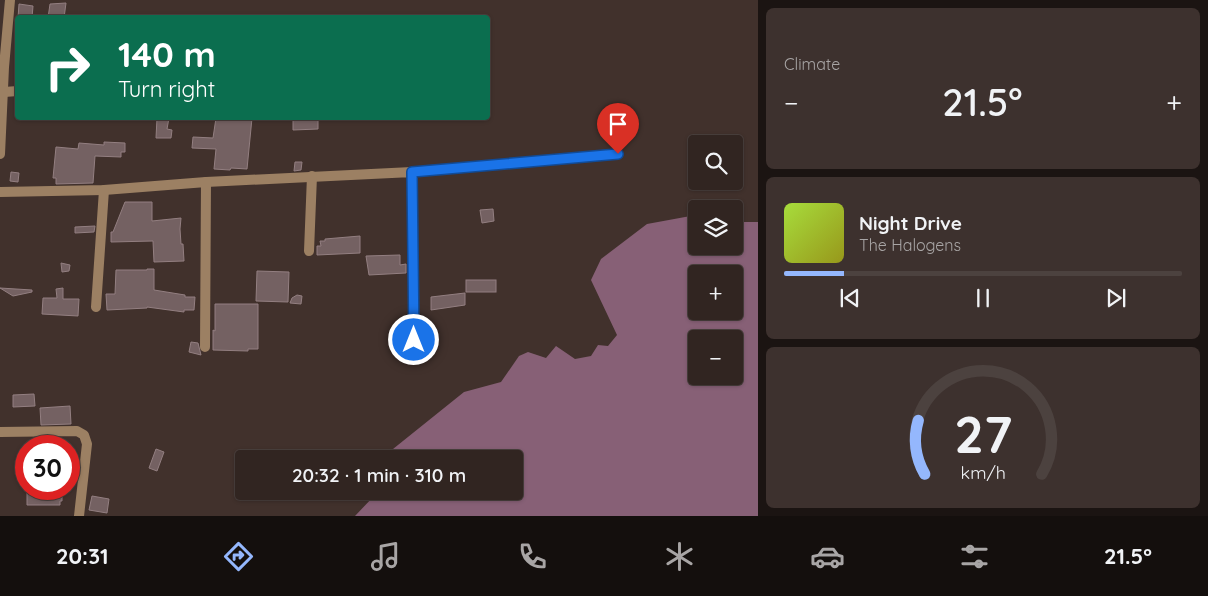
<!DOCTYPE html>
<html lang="en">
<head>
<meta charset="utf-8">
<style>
	body { margin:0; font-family:Quicksand,sans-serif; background:#3d312e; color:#f1f3f6; height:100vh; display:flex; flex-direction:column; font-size:19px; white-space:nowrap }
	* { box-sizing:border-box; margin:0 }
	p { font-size:16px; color:#a8a5a5 }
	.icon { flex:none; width:28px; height:28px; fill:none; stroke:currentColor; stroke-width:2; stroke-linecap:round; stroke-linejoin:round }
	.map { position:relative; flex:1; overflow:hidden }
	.drawer { display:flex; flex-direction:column; gap:8px; padding:8px; background:#1b1412; width:450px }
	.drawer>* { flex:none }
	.hud { position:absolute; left:15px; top:15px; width:475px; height:105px; border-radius:5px; box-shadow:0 1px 4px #0004,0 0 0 1px #4c423f; background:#0b6e4f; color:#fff; overflow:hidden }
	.tools { position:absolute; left:688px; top:135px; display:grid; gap:10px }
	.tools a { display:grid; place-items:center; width:55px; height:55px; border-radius:5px; background:#312521; box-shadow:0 1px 4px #0004,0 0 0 1px #4c423f; font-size:25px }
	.speed { position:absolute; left:15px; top:435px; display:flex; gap:10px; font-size:25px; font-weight:700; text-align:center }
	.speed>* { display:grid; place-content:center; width:65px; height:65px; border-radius:50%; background:#312521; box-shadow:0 1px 4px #0004,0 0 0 1px #4c423f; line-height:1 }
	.speed .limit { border:8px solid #d22; background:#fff; color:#111 }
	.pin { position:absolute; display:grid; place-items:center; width:42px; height:42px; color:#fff; margin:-51px -21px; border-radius:50% 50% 50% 0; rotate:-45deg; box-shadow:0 0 5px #0007 }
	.pin .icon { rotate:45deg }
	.me { position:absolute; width:55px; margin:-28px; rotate:0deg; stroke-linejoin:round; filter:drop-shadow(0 0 4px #0008) }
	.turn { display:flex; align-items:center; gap:18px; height:105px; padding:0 20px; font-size:22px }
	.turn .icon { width:65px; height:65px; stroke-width:2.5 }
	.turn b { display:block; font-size:35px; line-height:42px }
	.big { font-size:38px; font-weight:600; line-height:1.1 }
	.drawer .widget { flex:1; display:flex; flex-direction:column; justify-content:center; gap:8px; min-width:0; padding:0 18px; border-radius:8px; background:#3d312e }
	.drawer .dial { align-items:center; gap:0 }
	.dial svg { height:130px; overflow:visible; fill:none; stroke:#4c423f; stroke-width:7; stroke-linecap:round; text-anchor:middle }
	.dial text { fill:#f1f3f6; stroke:none }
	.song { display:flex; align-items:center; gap:15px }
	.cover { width:60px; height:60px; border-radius:8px; background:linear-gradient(135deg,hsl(80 70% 55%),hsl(60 70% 35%)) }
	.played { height:5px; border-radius:2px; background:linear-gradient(90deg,#94b7fd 15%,#4c423f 15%) }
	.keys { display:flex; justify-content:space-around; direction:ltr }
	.heat { display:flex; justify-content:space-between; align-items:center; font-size:28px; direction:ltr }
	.trip { position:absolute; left:235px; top:450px; width:288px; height:50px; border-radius:5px; background:#312521; box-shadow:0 1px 4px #0004,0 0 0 1px #4c423f; font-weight:600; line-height:50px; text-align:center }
	.tabs { display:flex; height:80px; justify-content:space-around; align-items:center; background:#140f0d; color:#a8a5a5 }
	.tabs .icon { width:35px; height:35px }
	.tabs .on { color:#94b7fd }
	.tabs b { font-size:22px; color:#f1f3f6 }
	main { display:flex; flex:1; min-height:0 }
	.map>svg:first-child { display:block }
</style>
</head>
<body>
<main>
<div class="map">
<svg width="758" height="516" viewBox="0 0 758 516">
	<rect width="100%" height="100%" fill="#41312c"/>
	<!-- water -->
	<path fill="#876076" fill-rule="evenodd" d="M696,215V246H734V222H758V516H355L374,496L376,491H514V459H389L393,449L464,392L501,382L519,356L528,352L546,358L556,346L575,359L591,356L598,345L608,346L617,335L591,280L601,259L647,224ZM696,274H734V311H696ZM696,339H734V376H696Z"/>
	<!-- building -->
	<g fill="#746162" stroke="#937f81">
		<polygon points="66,3 64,18 48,18 50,4"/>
		<polygon points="19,4 33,6 32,18 18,18"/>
		<polygon points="157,118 169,118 167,129 172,130 171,138 156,138"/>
		<polygon points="216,118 252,118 247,169 231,168 230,170 214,169 216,149 192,148 193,137 213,138"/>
		<polygon points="293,118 318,118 318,129 293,130"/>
		<polygon points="104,142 125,143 125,152 121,152 121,157 95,156 93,183 56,184 56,178 53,178 56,147 78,149 79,143 104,145"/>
		<polygon points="295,162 302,162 301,170 294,171"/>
		<polygon points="11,172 19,173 18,182 10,181"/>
		<polygon points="125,202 152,202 152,221 181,218 180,229 181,244 183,244 184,261 154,262 153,241 111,242 111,232 113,232"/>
		<polygon points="493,209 494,221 482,223 480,210"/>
		<polygon points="95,226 94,232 75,233 75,227"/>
		<polygon points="360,236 360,253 317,255 317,246 321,246 320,241 325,241 325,239"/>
		<polygon points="400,255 400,265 406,264 406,273 369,275 366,256"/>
		<polygon points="61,263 70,265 69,271 62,272"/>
		<polygon points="147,269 154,269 154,290 185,295 185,297 195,297 194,310 184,310 184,312 147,307 147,308 107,310 106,294 115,294 116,270 147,270"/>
		<polygon points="257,271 289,272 288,302 256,301"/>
		<rect x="466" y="280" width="30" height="12"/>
		<polygon points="0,288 32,290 32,292 13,296"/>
		<polygon points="63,288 63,299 79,299 78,316 42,314 43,298 57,298 56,289"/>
		<polygon points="465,293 465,305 431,310 431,297"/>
		<polygon points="297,295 302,296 301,304 290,303 292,298"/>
		<polygon points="215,304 258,304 258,349 248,349 248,351 213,350 213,330 215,331"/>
		<polygon points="191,342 198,343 201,355 189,352"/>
		<polygon points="34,394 35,406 13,407 13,395"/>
		<polygon points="70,406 71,424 41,425 40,408"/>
		<polygon points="156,449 164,452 157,471 149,468"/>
		<polygon points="27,489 60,490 60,492 62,492 62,501 60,501 60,505 27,505"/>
		<polygon points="92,496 109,499 107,513 89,510"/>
	</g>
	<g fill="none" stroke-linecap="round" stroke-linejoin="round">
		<!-- minor -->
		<g stroke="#9c8063" stroke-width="10">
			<polyline points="4,92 18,91"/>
			<polyline points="0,154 4,67 10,0"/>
			<polyline points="412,172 618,154"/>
			<polyline points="206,182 412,172 414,340"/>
			<polyline points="0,192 104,190 206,182 205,347"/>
			<polyline points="309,251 312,176"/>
			<polyline points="96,307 104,190"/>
			<polyline points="0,432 77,431 84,435 87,444 79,516"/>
		</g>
	</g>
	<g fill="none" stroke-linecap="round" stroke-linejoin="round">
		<defs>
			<polyline id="route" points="414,340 412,172 618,154"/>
		</defs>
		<!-- route casing -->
		<use href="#route" stroke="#114b97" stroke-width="12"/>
		<!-- route -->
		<use href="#route" stroke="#1a73e8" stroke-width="9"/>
	</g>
</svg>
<div class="tools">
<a><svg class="icon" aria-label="search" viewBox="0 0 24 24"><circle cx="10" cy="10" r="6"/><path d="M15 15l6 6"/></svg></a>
<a><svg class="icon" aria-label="layers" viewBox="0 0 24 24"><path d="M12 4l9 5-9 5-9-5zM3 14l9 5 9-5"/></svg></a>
<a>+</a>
<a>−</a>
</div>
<div class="speed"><div class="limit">30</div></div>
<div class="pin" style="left:618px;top:154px;background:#d93025"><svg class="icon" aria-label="arrive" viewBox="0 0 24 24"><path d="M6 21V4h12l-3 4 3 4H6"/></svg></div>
<svg class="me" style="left:414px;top:340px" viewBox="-20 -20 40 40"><circle r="17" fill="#1a73e8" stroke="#fff" stroke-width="3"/><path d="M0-11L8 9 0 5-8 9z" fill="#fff"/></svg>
<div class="trip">20:32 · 1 min · 310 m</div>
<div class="hud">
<div class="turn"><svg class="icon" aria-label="right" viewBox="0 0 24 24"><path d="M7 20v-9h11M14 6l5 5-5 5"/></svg><div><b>140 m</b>Turn right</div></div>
</div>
</div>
<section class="drawer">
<div class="widget"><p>Climate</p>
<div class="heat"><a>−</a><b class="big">21.5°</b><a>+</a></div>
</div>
<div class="widget">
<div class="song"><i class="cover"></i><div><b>Night Drive</b><p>The Halogens</p></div></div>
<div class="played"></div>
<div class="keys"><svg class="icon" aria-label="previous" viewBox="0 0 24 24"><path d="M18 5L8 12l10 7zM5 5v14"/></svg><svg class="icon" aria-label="pause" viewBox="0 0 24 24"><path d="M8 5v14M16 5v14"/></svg><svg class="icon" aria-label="next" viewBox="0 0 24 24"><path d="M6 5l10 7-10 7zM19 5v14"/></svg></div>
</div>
<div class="widget dial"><svg viewBox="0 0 100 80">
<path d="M14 69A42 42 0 1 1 86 69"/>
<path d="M14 69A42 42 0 0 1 10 36" stroke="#94b7fd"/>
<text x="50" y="56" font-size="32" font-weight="700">27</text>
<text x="50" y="72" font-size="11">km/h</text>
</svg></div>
</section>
</main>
<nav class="tabs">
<b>20:31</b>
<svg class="icon on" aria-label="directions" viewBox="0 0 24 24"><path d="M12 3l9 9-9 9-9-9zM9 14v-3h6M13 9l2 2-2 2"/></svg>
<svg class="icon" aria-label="music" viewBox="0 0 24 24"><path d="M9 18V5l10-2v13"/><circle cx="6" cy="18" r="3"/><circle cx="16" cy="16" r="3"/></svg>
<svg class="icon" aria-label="phone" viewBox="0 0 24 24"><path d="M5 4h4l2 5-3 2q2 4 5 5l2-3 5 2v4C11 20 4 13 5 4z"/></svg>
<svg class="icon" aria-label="climate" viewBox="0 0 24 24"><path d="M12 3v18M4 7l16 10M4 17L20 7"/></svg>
<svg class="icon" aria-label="car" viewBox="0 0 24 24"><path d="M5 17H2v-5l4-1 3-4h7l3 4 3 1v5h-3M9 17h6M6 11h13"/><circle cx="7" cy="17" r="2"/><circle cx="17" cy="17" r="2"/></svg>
<svg class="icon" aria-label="filters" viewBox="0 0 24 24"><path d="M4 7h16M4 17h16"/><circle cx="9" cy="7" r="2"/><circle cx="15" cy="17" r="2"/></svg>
<b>21.5°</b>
</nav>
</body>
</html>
